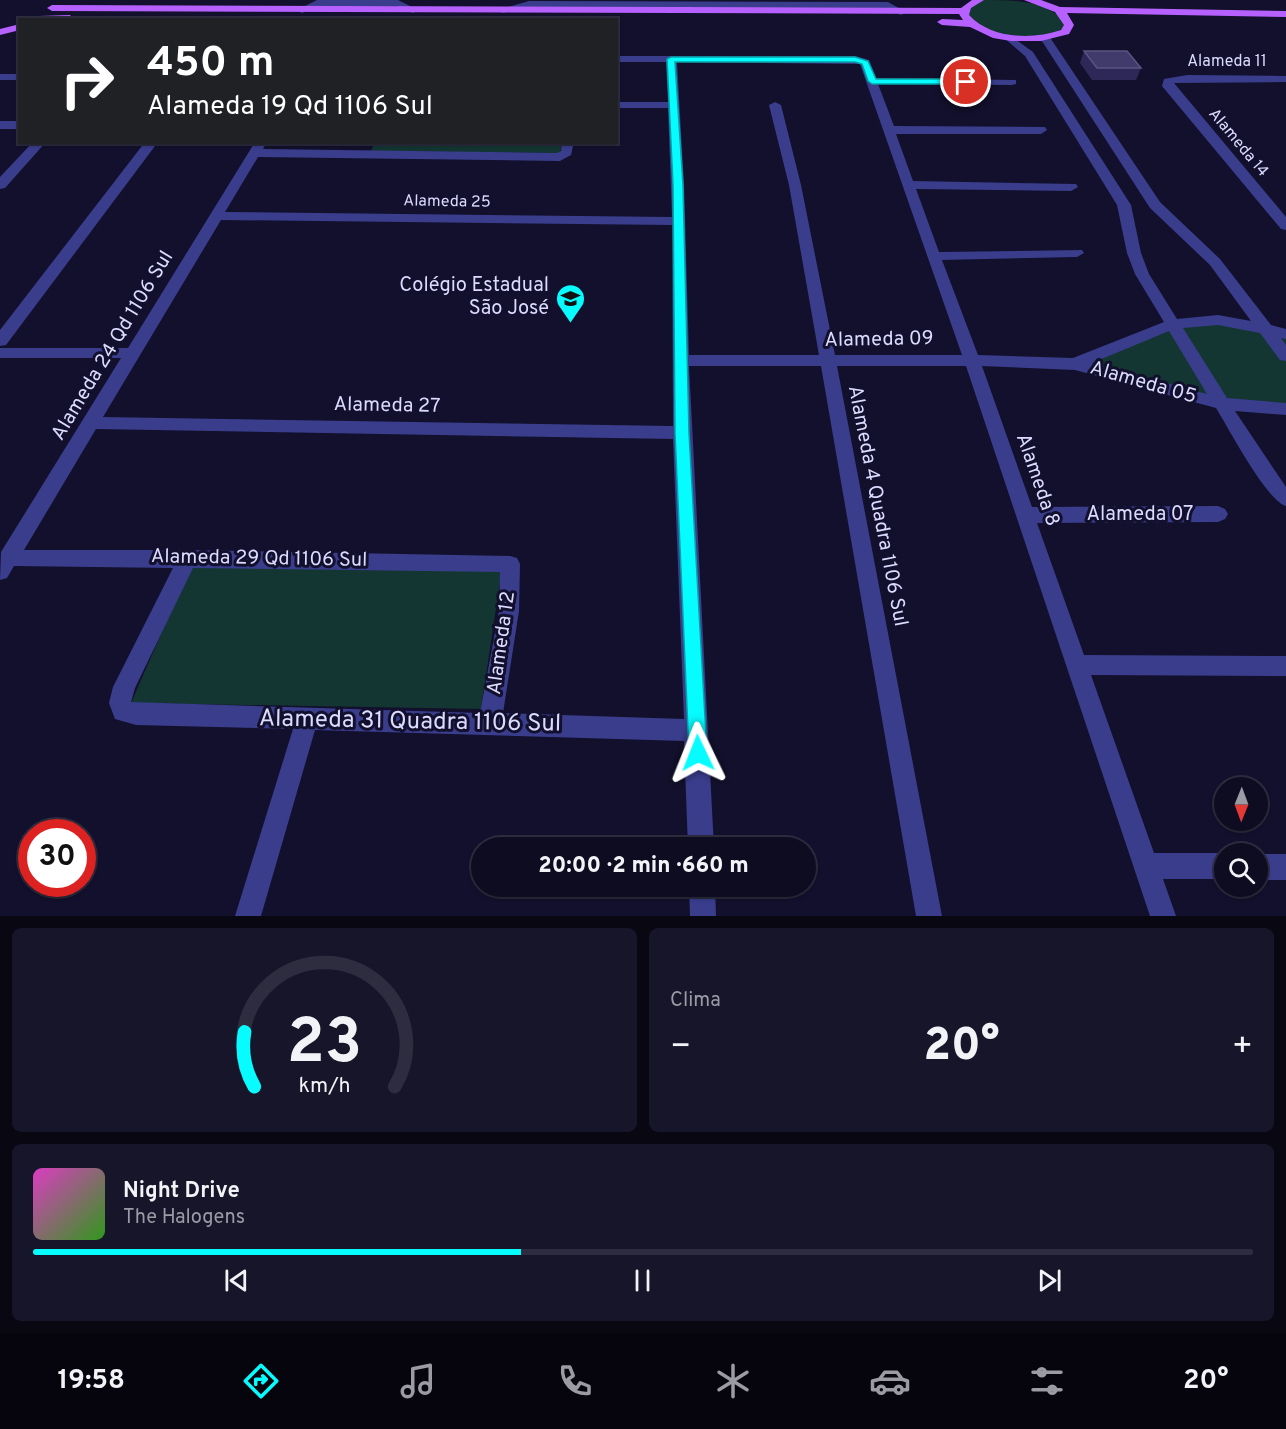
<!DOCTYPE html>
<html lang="pt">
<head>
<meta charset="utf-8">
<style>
	body { margin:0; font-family:Overpass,sans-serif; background:#17152a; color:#f1f3f6; height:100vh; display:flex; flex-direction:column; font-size:22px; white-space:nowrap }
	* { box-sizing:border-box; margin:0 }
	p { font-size:20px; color:#9b9ba5 }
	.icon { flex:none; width:33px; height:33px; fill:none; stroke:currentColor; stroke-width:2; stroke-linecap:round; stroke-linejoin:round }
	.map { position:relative; height:916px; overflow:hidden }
	.sheet { display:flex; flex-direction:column; gap:12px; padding:12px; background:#080712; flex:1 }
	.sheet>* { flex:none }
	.top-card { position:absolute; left:18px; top:18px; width:600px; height:126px; border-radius:0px; box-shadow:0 2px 4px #0004,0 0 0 2px #2e2c3f; background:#202124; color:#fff; overflow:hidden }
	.needle { width:39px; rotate:181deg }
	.tools { position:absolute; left:1214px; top:777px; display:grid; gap:12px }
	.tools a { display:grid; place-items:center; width:54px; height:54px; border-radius:50%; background:#0e0c21; box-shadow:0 2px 4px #0004,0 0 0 2px #2e2c3f; font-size:30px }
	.speed { position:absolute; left:18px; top:819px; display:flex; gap:12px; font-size:30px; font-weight:700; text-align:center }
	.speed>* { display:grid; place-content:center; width:78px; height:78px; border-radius:50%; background:#0e0c21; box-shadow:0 2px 4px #0004,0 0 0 2px #2e2c3f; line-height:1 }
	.speed .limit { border:9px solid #d22; background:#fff; color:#111 }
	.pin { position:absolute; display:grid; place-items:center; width:51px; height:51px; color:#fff; margin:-26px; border:3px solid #fff; border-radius:50%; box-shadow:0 2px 6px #0007 }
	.me { position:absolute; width:66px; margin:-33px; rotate:358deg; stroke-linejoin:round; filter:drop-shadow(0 0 4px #0008) }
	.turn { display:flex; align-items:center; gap:21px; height:126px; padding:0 30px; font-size:27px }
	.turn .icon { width:78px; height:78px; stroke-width:2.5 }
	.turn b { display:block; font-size:42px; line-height:51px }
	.big { font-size:45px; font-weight:800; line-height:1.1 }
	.sheet .widget { flex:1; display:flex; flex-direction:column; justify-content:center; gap:9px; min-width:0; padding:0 21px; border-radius:9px; background:#17152a }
	.sheet .dial { align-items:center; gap:0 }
	.dial svg { height:156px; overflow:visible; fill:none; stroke:#2e2c3f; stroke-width:7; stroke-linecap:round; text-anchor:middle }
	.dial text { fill:#f1f3f6; stroke:none }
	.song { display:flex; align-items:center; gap:18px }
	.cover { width:72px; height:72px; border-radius:9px; background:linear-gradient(135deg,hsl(310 70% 55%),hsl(110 70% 35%)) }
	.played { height:6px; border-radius:3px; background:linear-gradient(90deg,#06fcff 40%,#2e2c3f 40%) }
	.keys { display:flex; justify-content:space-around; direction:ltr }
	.heat { display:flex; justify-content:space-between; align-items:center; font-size:33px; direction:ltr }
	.sheet .tiles { flex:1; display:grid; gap:12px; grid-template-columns:1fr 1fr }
	.widget:last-child { grid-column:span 2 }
	.trip { position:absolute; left:471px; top:837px; width:345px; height:60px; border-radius:30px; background:#0e0c21; box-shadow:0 2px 4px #0004,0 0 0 2px #2e2c3f; font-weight:800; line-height:60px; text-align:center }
	.tab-bar { display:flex; height:96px; justify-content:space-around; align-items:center; background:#06050d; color:#9b9ba5 }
	.tab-bar .icon { width:42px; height:42px }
	.tab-bar .selected { color:#06fcff }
	.tab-bar b { font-size:27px; color:#f1f3f6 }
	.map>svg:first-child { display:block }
</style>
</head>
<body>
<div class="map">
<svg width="1286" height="916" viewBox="0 0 1286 916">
	<rect width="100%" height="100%" fill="#12102c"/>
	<!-- green -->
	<g fill="#133632">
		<path d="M981,0C1016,0 1046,0 1069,25L1045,38L1008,37L978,28L964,11Z"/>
		<polygon points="375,142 562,143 560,153 371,151"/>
		<polygon points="1209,320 1286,334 1286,408 1251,408 1075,364 1173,326"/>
		<polygon points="192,563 502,568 481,709 131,703"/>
	</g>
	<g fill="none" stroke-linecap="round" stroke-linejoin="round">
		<!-- minor -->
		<g fill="#393d8c" fill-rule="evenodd">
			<polygon points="317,0 398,0 418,10 413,13 396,6 319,6 302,13 297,10"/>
			<polygon points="529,1 888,2 906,12 901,15 886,8 529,7 503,13 498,10"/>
			<path d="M1008,34L1033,52L1131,205L1141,253L1149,274L1177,319L1218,315L1251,321L1210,265L1150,208L1040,38L1041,36H1049L1160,202L1220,259L1271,325L1286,329V339L1281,338L1286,345V361L1280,360L1260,333L1218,325L1183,328L1227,398L1286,403V415L1235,411L1286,487V506C1266,500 1229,429 1216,408L1075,370L982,366L1032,507L1218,506L1225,509L1228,514L1225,519L1218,522L1037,523L1084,655L1286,656V676L1091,675L1154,853H1224V879H1163L1176,916H1150L966,366H837L942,916H916L821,366H689L714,848H688L684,741L315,730L261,916H235L293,729L136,725L115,719L109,703L113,687L173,568L14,566L7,578L0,580L1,552L121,358H0V348H128L255,142H267L263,149L557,153L561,151L562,142H574L571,155L560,161L258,157L225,212L672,217L668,108H616V102H668L666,62H616V56H855L869,60L876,78L1016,80V84L1012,85L878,84L894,126L1045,127L1047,130L1041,134H896L913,181L1076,184L1078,187L1071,191L916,189L939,252L1082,250L1084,253L1077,257L942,260L978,355L1073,358L1164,322L1135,274L1127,253L1117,205L1025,56L1003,37ZM677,62L860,64L962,355H835L801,185L781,105L775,102L769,105L789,185L819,355H689L684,185ZM221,220L672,225L673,426L103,417ZM1169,331L1207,394L1092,363ZM96,429L673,439L684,719L503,713L519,611L520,564L517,558L510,556L188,550H24ZM193,568L500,572L499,611L480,713L131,702L135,688Z"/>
			<rect x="0" y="74" width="20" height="6"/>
			<polygon points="1187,75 1286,76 1286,82 1174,83 1286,217 1286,230 1281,229 1162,86 1164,79"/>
			<rect x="0" y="121" width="20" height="8"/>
			<polygon points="33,142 46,142 5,188 0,189 0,177"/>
			<polygon points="145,142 158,142 6,345 0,346 0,330"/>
			<rect x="1257" y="854" width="29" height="26"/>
			<polygon points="689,886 715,886 716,916 690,916"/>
		</g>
		<!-- major -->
		<g fill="#b661ff" fill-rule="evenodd">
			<path d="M972,0H984L971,8L969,15C991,39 1032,40 1061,30L1064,25L1055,12L1024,0H1041L1060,7L1286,11V17L1067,13L1074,25L1069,34L1041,41H1011L993,38L970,27L942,25L937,22L942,19L963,20L959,14L52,11L47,8L52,5L961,8Z"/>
			<polygon points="70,15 74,20 34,19 39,16"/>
			<polygon points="20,24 20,30 0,35 0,29"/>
		</g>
	</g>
	<!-- wall -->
	<polygon fill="#2e2859" points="1084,51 1141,68 1136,80 1092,80 1080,63"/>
	<!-- building -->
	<polygon fill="#413b6b" stroke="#595482" stroke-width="1.5" points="1084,51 1127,51 1141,68 1097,68"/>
	<!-- route -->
	<polygon fill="#06fcff" stroke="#04a4a6" stroke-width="1.5" points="671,57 855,57 868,61 876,79 966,79 970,82 966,84 872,84 868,81 862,64 855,62 675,62 683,185 689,433 707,753 704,760 698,762 691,760 689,753 675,433 673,185 667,59"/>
	<!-- icons -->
	<defs>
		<symbol id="school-pin" viewBox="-11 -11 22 30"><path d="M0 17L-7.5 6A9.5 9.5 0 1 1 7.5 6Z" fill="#06fcff" stroke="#12102c"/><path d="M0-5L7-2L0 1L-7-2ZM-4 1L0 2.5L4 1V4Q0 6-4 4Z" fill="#111"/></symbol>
	</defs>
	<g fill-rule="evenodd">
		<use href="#school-pin" x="554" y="282" width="33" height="45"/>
	</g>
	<g text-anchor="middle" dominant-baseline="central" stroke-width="6" stroke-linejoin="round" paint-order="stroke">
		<!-- far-street labels -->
		<g font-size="16" fill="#dbdaff" stroke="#12102c">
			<text x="1227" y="62">Alameda 11</text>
			<text transform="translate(1238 143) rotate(50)">Alameda 14</text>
			<text transform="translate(447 202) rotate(1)">Alameda 25</text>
		</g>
		<!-- poi labels -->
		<g font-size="20" fill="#dbdaff" stroke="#12102c" text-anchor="end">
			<text x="549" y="286">Colégio Estadual<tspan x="549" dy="23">São José</tspan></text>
		</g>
		<!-- street labels -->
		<g font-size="20" fill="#dbdaff" stroke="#12102c">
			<text transform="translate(879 340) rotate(-1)">Alameda 09</text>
			<text transform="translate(113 346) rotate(-59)">Alameda 24 Qd 1106 Sul</text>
			<text transform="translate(1143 383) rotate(16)">Alameda 05</text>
			<text transform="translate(387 406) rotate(1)">Alameda 27</text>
			<text transform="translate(1037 480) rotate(71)">Alameda 8</text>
			<text transform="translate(877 506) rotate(79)">Alameda 4 Quadra 1106 Sul</text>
			<text x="1140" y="515">Alameda 07</text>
			<text transform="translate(259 559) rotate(1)">Alameda 29 Qd 1106 Sul</text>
			<text transform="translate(502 643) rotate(-82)">Alameda 12</text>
		</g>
		<!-- near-street labels -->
		<g font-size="24" fill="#dbdaff" stroke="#12102c">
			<text transform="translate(410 722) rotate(1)">Alameda 31 Quadra 1106 Sul</text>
		</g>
	</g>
</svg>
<div class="tools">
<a><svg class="needle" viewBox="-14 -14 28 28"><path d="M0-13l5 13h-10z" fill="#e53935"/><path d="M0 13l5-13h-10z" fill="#9b9ba5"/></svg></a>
<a><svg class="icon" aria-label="search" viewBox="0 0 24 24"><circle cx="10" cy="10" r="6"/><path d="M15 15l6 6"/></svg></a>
</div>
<div class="speed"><div class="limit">30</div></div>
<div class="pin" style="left:966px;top:82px;background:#d93025"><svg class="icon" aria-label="arrive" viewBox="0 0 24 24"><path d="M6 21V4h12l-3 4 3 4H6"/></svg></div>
<svg class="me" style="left:698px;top:753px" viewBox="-20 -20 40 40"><path d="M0-17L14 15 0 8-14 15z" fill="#06fcff" stroke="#fff" stroke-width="4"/></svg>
<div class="trip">20:00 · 2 min · 660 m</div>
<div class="top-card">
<div class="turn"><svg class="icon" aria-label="right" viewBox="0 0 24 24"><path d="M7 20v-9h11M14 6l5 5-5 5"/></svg><div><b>450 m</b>Alameda 19 Qd 1106 Sul</div></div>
</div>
</div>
<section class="sheet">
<div class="tiles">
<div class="widget dial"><svg viewBox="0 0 100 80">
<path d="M14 69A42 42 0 1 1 86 69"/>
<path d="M14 69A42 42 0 0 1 9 41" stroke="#06fcff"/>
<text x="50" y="56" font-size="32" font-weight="700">23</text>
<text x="50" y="72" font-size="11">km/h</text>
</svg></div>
<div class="widget"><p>Clima</p>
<div class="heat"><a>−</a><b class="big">20°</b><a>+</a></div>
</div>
<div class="widget">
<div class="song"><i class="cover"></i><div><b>Night Drive</b><p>The Halogens</p></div></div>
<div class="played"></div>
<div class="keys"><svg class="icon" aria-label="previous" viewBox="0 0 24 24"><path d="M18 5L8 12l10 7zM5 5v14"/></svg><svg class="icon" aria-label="pause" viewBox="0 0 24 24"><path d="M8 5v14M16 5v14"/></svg><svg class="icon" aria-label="next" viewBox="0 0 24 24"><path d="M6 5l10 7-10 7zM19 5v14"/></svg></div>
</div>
</div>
</section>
<nav class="tab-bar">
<b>19:58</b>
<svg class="icon selected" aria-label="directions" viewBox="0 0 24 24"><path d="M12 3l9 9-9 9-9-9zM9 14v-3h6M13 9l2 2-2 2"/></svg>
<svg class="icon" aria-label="music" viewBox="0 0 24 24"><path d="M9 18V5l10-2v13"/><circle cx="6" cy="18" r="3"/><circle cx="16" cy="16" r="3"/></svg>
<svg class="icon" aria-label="phone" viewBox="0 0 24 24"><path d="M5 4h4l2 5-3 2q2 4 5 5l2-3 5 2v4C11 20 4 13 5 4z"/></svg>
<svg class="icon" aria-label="climate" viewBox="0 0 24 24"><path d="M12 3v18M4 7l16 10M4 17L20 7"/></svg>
<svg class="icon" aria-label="car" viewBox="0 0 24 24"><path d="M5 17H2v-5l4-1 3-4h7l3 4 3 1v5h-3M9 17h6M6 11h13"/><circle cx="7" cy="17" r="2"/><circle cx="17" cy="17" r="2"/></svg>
<svg class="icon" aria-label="filters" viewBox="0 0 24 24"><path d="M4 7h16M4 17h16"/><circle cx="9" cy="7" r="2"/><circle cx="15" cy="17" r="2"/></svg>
<b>20°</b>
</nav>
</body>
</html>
